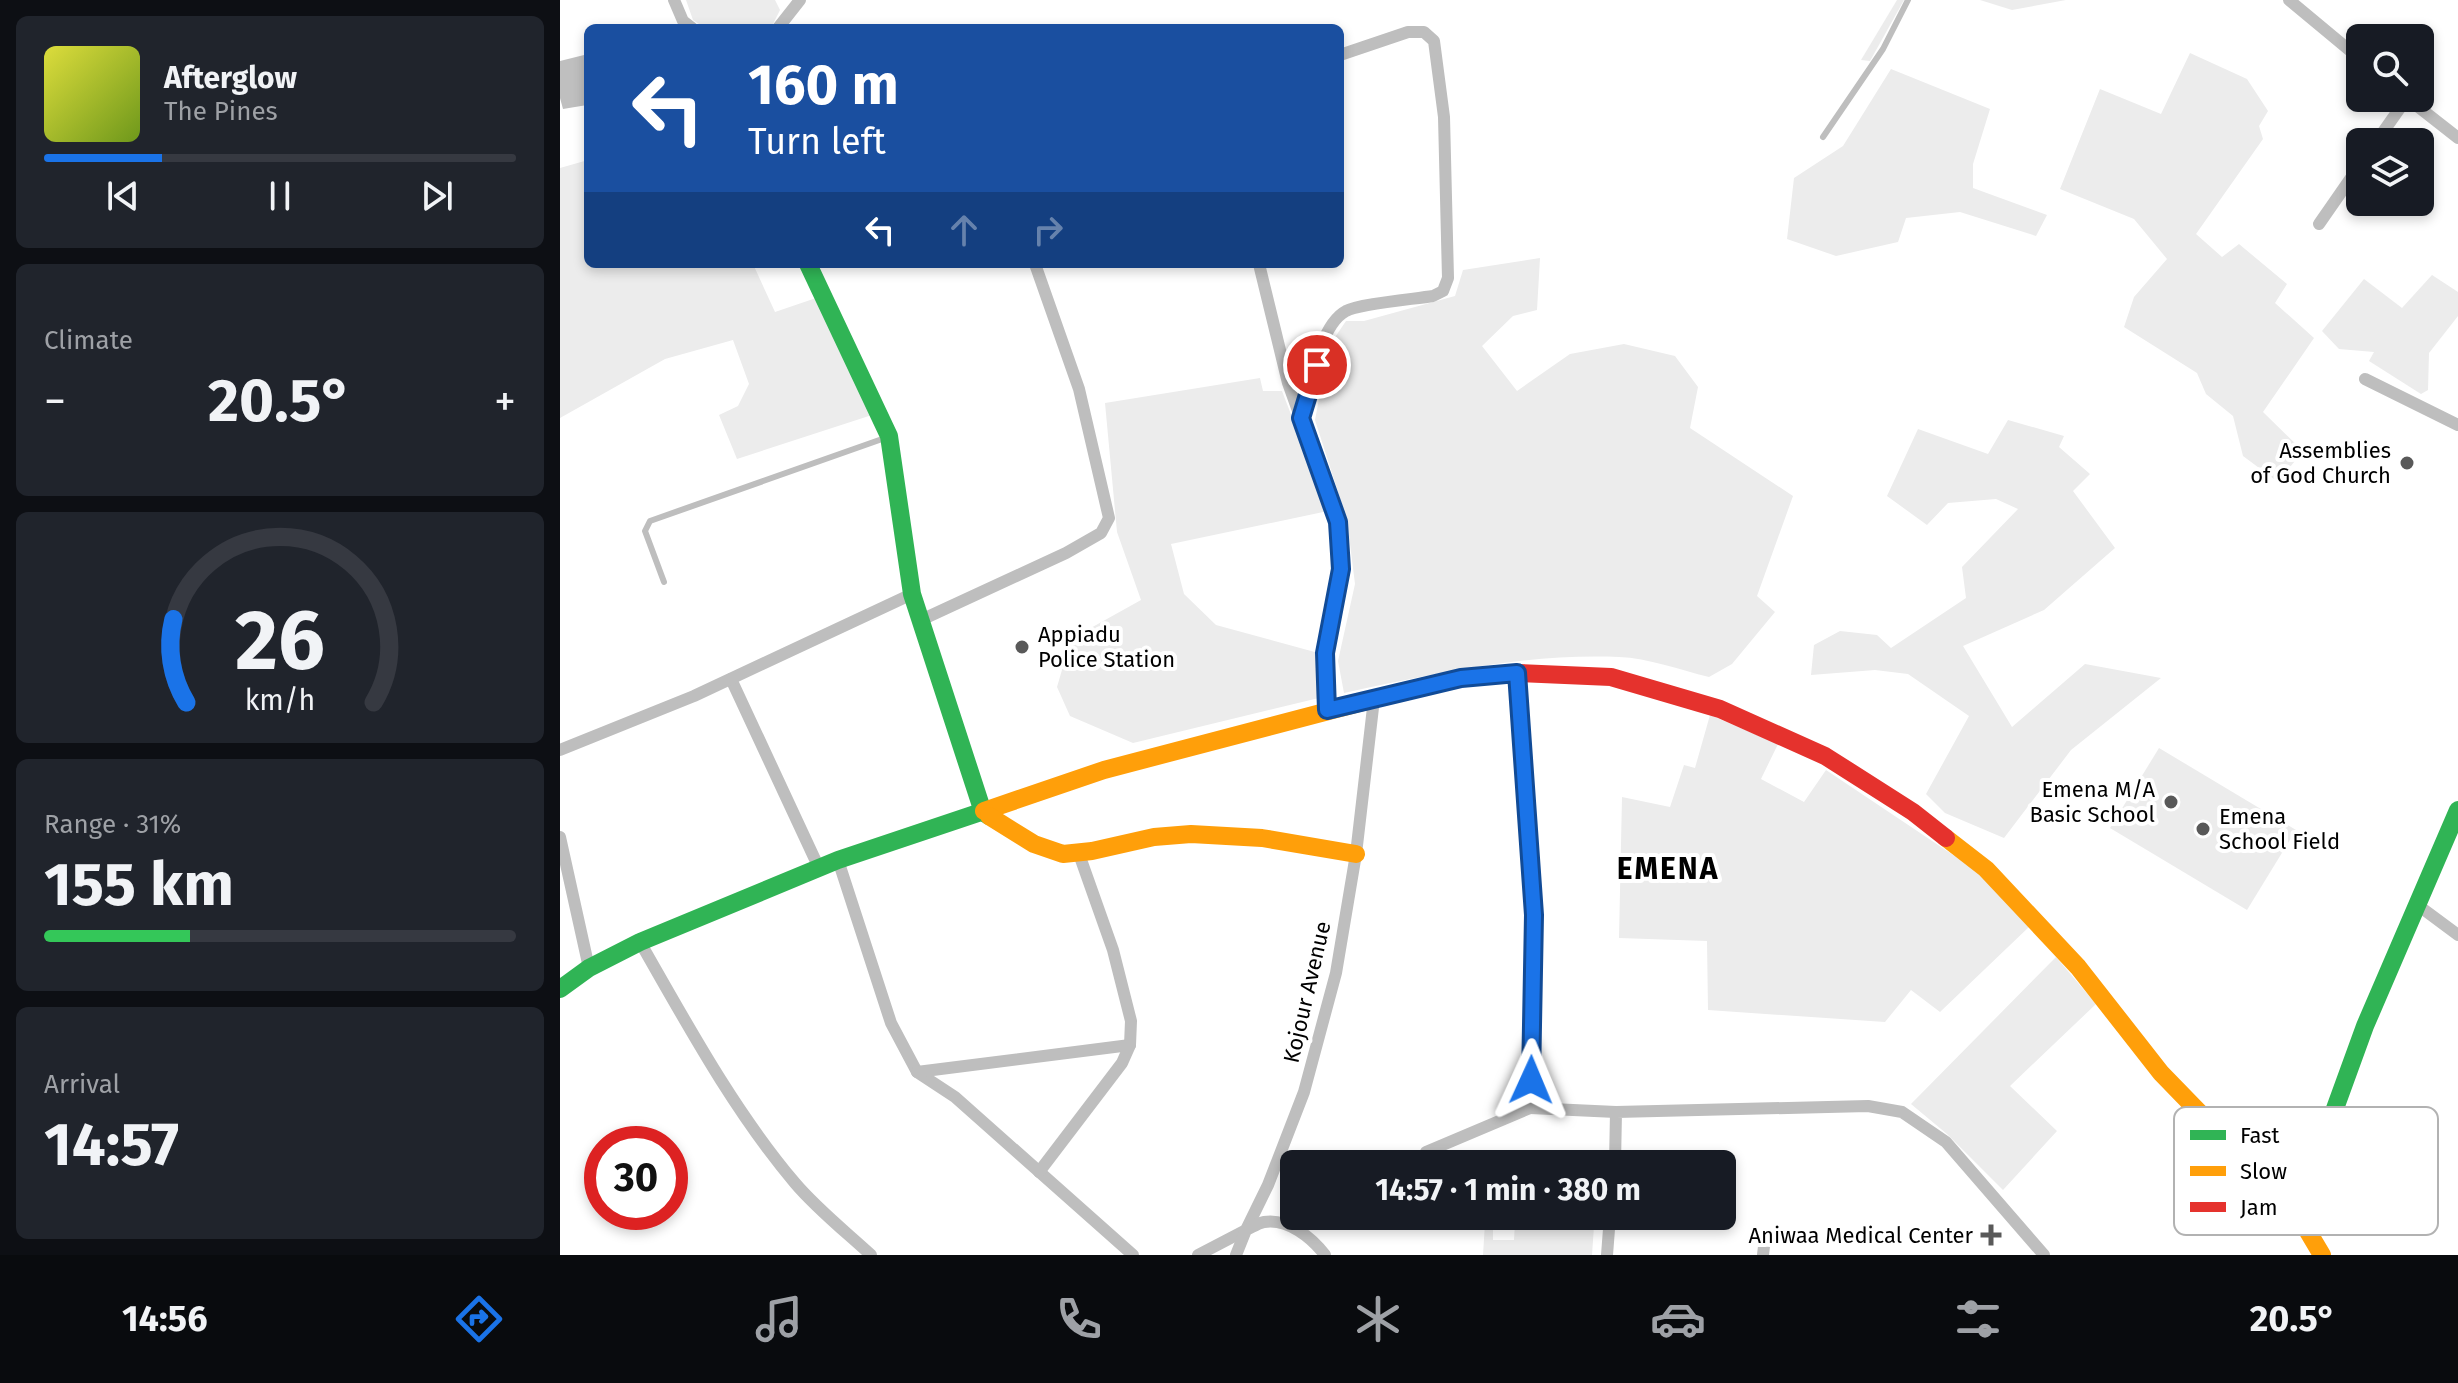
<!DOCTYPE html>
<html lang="en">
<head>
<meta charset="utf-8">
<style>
	body { margin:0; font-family:"Fira Sans",sans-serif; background:#20242c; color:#f1f3f6; height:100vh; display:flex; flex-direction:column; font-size:30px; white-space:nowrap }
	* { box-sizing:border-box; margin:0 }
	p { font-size:26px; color:#9ea1a6 }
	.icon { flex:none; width:44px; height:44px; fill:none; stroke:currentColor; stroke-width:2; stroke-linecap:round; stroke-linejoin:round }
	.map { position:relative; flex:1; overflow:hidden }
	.panel { display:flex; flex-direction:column; gap:16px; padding:16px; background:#0d0f14; width:560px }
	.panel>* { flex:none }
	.hud { position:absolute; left:24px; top:24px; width:760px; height:244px; border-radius:12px; box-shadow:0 4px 12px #0003; background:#1a4fa0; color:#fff; overflow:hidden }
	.controls { position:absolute; left:1786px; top:24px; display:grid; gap:16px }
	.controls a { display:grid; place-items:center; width:88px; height:88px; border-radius:12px; background:#171b24; box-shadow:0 4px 12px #0003; font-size:40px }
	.speed { position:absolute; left:24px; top:1126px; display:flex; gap:16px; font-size:40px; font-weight:700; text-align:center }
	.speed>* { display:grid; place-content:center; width:104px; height:104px; border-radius:50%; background:#171b24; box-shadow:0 4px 12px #0003; line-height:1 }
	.speed .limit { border:12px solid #d22; background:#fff; color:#111 }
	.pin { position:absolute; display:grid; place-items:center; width:68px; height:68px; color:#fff; margin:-34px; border:4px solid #fff; border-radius:50%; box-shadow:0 2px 8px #0007 }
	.me { position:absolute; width:88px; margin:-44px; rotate:1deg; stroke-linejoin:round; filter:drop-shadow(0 0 6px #0008) }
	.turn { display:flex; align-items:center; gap:28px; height:168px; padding:0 32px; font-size:36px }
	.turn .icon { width:104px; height:104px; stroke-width:2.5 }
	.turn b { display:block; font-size:56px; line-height:68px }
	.lanes { display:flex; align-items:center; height:76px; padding:0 32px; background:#0003; justify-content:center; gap:40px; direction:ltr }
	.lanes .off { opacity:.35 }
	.big { font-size:60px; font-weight:700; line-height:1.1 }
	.panel .tile { flex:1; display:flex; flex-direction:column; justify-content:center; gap:12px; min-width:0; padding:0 28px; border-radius:12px; background:#20242c }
	.panel .dial { align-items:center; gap:0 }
	.dial svg { height:208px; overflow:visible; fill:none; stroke:#363941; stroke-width:7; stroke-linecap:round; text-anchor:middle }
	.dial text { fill:#f1f3f6; stroke:none }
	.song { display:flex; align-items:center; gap:24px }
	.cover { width:96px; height:96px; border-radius:12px; background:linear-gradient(135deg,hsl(60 70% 55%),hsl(80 70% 35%)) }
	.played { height:8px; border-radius:4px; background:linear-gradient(90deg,#1a73e8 25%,#363941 25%) }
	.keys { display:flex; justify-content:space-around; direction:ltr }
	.heat { display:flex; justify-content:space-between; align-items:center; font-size:44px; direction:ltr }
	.charge { height:12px; border-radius:6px; background:linear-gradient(90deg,#34c759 31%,#363941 0) }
	.trip { position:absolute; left:720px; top:1150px; width:456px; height:80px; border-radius:12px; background:#171b24; box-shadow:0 4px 12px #0003; font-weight:700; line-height:80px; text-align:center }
	.dock { display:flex; height:128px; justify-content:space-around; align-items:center; background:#090b0e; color:#9ea1a6 }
	.dock .icon { width:56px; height:56px }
	.dock .on { color:#1a73e8 }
	.dock b { font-size:36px; color:#f1f3f6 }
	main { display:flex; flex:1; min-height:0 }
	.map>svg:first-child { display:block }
</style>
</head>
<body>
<main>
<section class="panel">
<div class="tile">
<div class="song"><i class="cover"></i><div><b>Afterglow</b><p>The Pines</p></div></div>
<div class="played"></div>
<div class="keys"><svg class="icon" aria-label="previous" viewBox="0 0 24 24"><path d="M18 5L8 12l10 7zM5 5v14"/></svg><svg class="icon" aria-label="pause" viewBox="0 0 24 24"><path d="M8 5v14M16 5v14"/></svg><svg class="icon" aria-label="next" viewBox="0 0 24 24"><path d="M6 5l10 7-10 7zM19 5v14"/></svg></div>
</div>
<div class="tile"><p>Climate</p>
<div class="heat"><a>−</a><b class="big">20.5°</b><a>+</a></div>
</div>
<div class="tile dial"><svg viewBox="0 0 100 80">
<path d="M14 69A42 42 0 1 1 86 69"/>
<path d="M14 69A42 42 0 0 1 9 37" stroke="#1a73e8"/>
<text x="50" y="56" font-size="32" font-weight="700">26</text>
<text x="50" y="72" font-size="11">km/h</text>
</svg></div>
<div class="tile"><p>Range · 31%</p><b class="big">155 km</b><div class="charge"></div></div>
<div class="tile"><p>Arrival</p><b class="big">14:57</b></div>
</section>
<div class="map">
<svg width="1898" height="1255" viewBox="0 0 1898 1255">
	<rect width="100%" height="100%" fill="#fff"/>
	<!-- green -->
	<g fill="#ececec">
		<polygon points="126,0 215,0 220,10 211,28 145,28 133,20"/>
		<polygon points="1337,0 1344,0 1310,61 1301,60"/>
		<polygon points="1420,0 1506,0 1452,10"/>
		<polygon points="1630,53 1687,79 1708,111 1699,126 1703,139 1636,234 1662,257 1679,244 1727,284 1715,303 1754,338 1703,412 1743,451 1718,482 1683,456 1673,416 1646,394 1637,373 1564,327 1574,297 1607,259 1574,219 1500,189 1540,89 1601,114"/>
		<polygon points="1331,69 1430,109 1413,164 1413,188 1487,215 1476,236 1400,212 1346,218 1338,242 1276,256 1227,239 1234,178 1283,146"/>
		<polygon points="28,160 28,264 193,264 215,312 259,297 312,415 177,459 159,415 178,406 189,384 173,340 105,359 0,418 0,168"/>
		<path d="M980,258L977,310L953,316L922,346L957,391L1010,354L1064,344L1115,356L1138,387L1130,428L1233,496L1197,596L1215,612L1172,664L1149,677C1120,670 1088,658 1059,657C966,653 874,674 784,693L778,661L795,584L787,520L755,420L769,346L786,321H804L895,296L903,270Z"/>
		<polygon points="1872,275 1898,292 1898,316 1869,353 1868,390 1861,394 1809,361 1814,352 1779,349 1762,331 1804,279 1842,308"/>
		<polygon points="700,378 703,391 722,391 768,511 611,544 624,594 656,625 762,654 763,697 573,743 510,716 497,687 511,639 581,600 557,532 545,403"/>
		<polygon points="1448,420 1504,436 1499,447 1530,474 1513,491 1555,548 1484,610 1403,646 1452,727 1525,664 1601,678 1511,750 1444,838 1385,813 1366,794 1409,716 1348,674 1315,670 1251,675 1254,645 1280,631 1317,635 1331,648 1406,598 1402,567 1458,509 1436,499 1388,503 1367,525 1327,496 1358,429 1428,454"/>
		<polygon points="1150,715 1218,744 1201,779 1244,802 1266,770 1414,869 1470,926 1380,1012 1351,990 1325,1022 1148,1010 1147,941 1059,938 1062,797 1110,807 1124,765 1135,768"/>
		<polygon points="1599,748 1736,830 1687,910 1550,828"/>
		<polygon points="1496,957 1536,1004 1450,1086 1497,1131 1443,1190 1387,1134 1351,1104"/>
		<polygon points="933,1222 933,1240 954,1240 955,1223 1034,1226 1032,1255 923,1255 925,1223"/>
	</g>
	<!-- water -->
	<polygon fill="#bfbfbf" points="28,54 27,105 3,109 0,98 0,61"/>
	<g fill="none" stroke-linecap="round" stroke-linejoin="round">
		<!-- lane -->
		<g stroke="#bebebe" stroke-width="6">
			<polyline points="1263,137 1323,49 1348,0"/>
			<polyline points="104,582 85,531 90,521 325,438"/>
		</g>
		<!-- street -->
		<g stroke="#bebebe" stroke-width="12">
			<polyline points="114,0 123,21 132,28"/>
			<polyline points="1729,0 1800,59"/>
			<polyline points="218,28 240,0"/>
			<polyline points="1847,98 1898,138"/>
			<polyline points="1816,142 1847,98"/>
			<polyline points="1759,224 1800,165"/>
			<polyline points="699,264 728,383 778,522 781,569 765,653 767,710"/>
			<polyline points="1805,379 1898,425"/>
			<path d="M741,418C749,390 759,325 786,311C798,304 855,299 873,296L883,291L888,278L884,117L874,41L864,32H848L780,55"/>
			<polyline points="361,620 506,553 541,533 549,518 519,389 475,264"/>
			<polyline points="957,673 974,915 970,1108 1056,1112"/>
			<polyline points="171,679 259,868"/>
			<polyline points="0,750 134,696 352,594"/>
			<polyline points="0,837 29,968"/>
			<polyline points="278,860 331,1023 357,1072 395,1097 573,1255"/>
			<polyline points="1859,906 1898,935"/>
			<path d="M80,942C127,1024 174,1111 235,1183C257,1209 286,1232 311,1255"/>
			<polyline points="357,1072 570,1045"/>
			<polyline points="866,1152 970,1108"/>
			<polyline points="1055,1164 1056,1112 1308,1106 1342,1112 1386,1142 1484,1255"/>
			<polyline points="479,1172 562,1063 570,1045 571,1021 553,950 519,854"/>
			<polyline points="638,1255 686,1230 708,1185 744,1092 776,973 796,854 814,699"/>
			<path d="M676,1255L686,1230C691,1228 698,1223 704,1222C728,1218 752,1238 765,1255"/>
			<polyline points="1047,1255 1050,1216"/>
			<polyline points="1203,1255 1205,1238"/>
		</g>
		<!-- fast -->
		<g stroke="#30b455" stroke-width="18">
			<polyline points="248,264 329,436 352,594 423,812 429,816"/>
			<polyline points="0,989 29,968 80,942 278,860 424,811"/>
			<polyline points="1737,1213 1805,1026 1898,810"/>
		</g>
		<!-- slow -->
		<g stroke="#ff9f0a" stroke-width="18">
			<polyline points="424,811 544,770 841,692"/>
			<polyline points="429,816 474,844 503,854 532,851 594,837 631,834 702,838 796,854"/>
			<polyline points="1386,838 1426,869 1518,967 1601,1073 1737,1213 1762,1255"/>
		</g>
		<!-- jam -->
		<polyline stroke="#e5322d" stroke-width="18" points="841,692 901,678 957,673 1051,677 1160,709 1265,756 1353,812 1386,838"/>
	</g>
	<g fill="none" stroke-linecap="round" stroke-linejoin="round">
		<defs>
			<polyline id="route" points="757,365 741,418 778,522 781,569 765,653 767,710 901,678 957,673 974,915 971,1080"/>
		</defs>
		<!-- route casing -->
		<use href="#route" stroke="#114b97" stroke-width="20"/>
		<!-- route -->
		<use href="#route" stroke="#1a73e8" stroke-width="14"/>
	</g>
	<!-- markers -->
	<g fill="#595959" stroke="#fff" stroke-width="3">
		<circle cx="1847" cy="463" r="8"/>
		<circle cx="462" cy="647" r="8"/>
		<circle cx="1611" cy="802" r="8"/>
		<circle cx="1643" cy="829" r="8"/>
		<path d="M1427 1223h8v8h8v8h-8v8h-8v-8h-8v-8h8z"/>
	</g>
	<g text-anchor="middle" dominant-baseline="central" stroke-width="8" stroke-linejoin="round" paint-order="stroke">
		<!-- poi labels -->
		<g font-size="22" fill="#000" stroke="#fff" text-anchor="end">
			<text x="1831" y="450">Assemblies<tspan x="1831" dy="25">of God Church</tspan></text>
			<text x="478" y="634" text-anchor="start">Appiadu<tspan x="478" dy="25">Police Station</tspan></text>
			<text x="1595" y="789">Emena M/A<tspan x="1595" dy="25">Basic School</tspan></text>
			<text x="1659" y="816" text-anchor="start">Emena<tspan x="1659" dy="25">School Field</tspan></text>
			<text x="1413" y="1235">Aniwaa Medical Center</text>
		</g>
		<!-- street labels -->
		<g font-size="22" fill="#000" stroke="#fff">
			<text transform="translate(747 992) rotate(-77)">Kojour Avenue</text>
		</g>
		<!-- district labels -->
		<g font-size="30" font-weight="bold" letter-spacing="2" fill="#000" stroke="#fff">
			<text x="1108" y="869">EMENA</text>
		</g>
	</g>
	<!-- legend -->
	<rect x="1614" y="1107" width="264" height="128" rx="12" fill="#fff" stroke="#b2b2b2" stroke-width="2"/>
	<rect x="1630" y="1130" width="36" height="10" fill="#30b455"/>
	<rect x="1630" y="1166" width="36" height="10" fill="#ff9f0a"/>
	<rect x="1630" y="1202" width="36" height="10" fill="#e5322d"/>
	<g font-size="22" fill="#000">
		<text x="1680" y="1143">Fast</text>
		<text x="1680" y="1179">Slow</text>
		<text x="1680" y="1215">Jam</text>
	</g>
</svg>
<div class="controls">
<a><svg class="icon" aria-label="search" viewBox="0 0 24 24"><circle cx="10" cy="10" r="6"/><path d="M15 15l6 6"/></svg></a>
<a><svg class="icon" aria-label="layers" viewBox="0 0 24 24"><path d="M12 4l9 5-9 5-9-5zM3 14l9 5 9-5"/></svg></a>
</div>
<div class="speed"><div class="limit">30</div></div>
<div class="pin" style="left:757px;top:365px;background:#d93025"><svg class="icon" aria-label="arrive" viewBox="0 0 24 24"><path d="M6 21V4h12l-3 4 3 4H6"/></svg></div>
<svg class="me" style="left:971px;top:1080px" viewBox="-20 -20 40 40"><path d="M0-17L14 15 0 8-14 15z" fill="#1a73e8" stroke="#fff" stroke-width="4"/></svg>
<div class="trip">14:57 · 1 min · 380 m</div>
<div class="hud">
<div class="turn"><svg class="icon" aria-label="left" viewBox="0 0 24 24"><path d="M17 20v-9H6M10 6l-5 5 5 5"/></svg><div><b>160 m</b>Turn left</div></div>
<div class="lanes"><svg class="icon" aria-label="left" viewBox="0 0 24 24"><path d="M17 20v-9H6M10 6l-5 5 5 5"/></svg><svg class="icon off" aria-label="ahead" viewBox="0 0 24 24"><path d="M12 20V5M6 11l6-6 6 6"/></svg><svg class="icon off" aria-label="right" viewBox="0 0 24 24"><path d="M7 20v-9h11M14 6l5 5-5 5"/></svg></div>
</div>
</div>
</main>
<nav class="dock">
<b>14:56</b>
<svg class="icon on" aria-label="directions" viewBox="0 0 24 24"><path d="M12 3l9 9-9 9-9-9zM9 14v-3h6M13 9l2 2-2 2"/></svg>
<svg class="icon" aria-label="music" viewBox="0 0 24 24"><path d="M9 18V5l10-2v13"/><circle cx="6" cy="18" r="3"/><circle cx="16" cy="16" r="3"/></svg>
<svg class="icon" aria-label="phone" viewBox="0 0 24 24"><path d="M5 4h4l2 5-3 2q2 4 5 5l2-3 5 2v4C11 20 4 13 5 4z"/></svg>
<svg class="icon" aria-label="climate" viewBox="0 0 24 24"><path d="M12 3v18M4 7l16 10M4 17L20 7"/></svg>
<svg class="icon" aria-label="car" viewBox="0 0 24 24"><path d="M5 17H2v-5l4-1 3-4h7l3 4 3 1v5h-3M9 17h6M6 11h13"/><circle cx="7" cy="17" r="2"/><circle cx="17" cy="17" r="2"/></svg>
<svg class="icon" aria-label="filters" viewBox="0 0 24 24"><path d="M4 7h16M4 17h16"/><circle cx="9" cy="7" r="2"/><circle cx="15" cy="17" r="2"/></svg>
<b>20.5°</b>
</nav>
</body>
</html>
